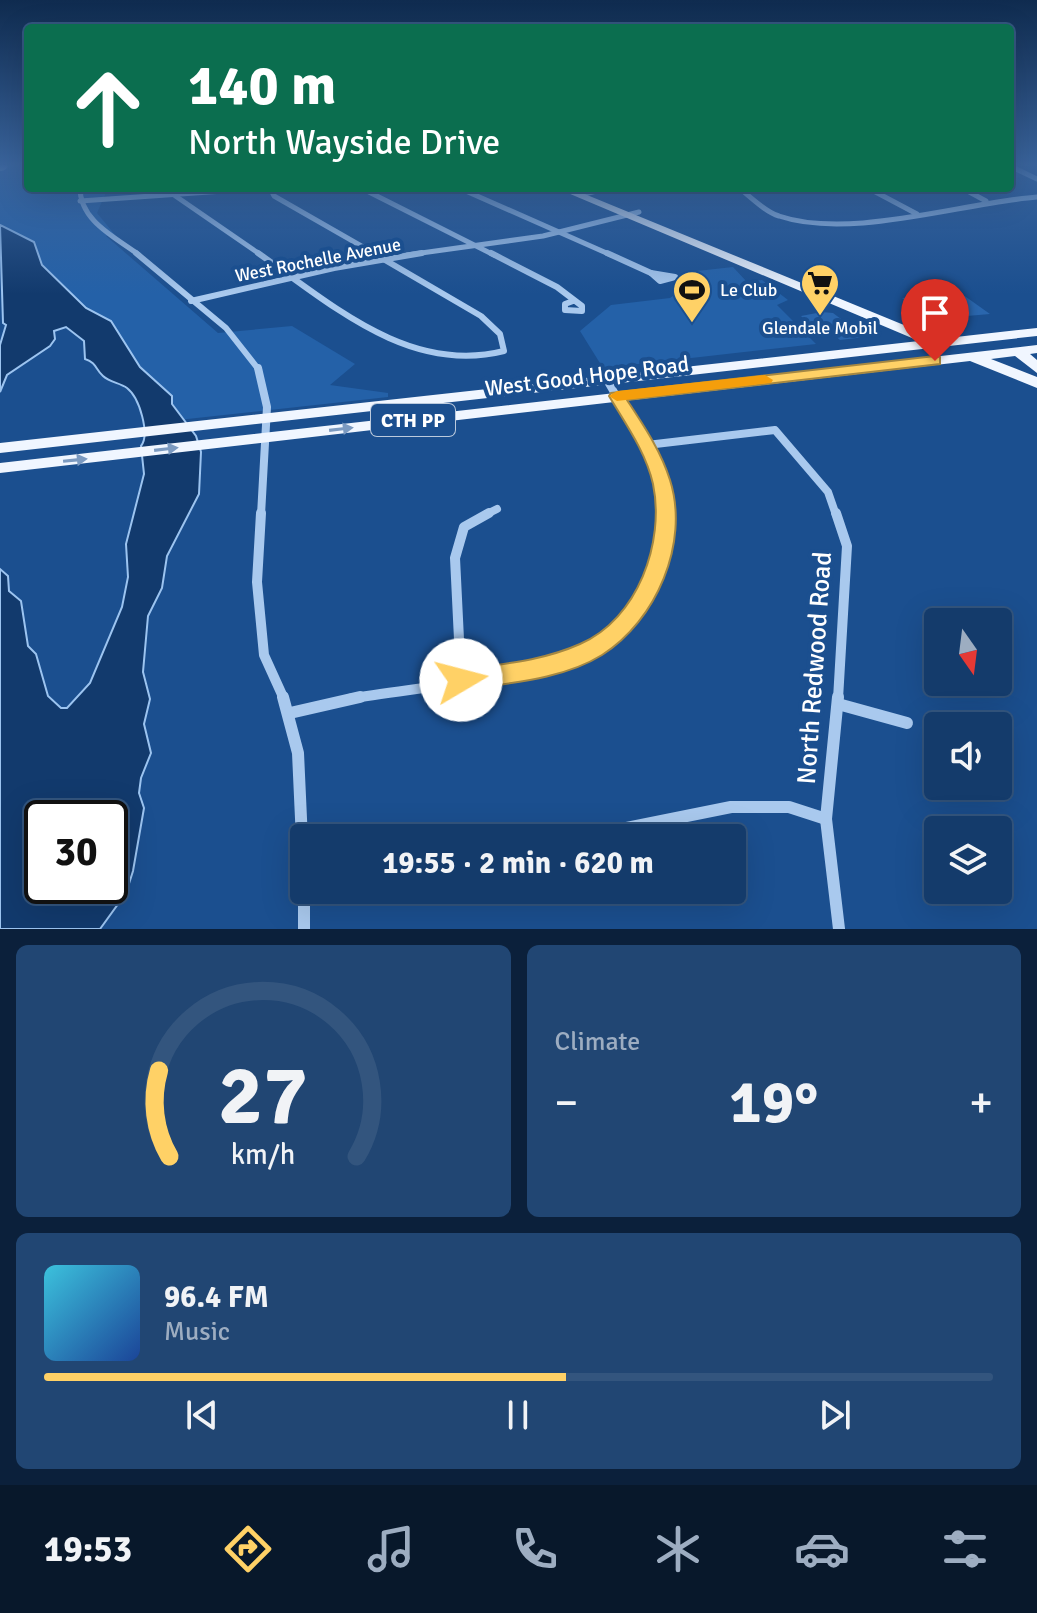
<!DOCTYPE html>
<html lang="en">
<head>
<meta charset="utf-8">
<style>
	body { margin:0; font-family:Signika,sans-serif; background:#214673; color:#f1f3f6; height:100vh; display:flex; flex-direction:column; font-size:30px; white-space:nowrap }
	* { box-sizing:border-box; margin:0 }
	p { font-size:26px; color:#9dadc1 }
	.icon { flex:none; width:44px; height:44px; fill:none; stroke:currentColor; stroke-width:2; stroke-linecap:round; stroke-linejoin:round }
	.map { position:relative; height:929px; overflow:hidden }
	.details { display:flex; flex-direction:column; gap:16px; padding:16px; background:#0b203b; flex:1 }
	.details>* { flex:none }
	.hud { position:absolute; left:24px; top:24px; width:990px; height:168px; border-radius:8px; box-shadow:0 8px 32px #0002,0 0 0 2px #33557e; background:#0b6e4f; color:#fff; overflow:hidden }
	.needle { width:52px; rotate:166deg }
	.fabs { position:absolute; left:924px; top:608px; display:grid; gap:16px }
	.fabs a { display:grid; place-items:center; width:88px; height:88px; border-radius:8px; background:#143b6b; box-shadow:0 8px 32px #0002,0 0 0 2px #33557e; font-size:40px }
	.speed { position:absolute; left:24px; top:800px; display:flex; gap:16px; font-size:40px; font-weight:700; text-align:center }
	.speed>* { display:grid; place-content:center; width:104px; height:104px; border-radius:50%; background:#143b6b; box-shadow:0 8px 32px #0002,0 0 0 2px #33557e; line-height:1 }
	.speed .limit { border:4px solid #111; border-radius:12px; background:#fff; color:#111 }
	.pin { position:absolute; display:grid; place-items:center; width:68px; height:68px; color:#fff; margin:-82px -34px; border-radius:50% 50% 50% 0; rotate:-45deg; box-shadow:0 0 8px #0007 }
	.pin .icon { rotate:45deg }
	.me { position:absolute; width:88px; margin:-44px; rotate:82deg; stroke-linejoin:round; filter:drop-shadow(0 0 6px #0008) }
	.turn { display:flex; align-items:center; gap:28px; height:168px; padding:0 32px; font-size:36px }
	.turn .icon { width:104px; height:104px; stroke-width:2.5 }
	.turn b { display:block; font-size:56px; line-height:68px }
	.big { font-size:60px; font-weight:700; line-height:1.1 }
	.details .tile { flex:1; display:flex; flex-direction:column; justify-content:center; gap:12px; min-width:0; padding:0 28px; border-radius:12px; background:#214673 }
	.details .dial { align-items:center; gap:0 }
	.dial svg { height:208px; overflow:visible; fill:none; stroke:#33557e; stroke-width:7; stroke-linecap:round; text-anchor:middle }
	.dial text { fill:#f1f3f6; stroke:none }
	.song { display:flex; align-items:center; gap:24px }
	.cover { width:96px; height:96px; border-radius:12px; background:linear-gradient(135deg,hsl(190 70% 55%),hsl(220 70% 35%)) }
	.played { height:8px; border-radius:4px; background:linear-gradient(90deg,#ffd166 55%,#33557e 55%) }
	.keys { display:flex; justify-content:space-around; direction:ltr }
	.heat { display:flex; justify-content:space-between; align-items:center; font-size:44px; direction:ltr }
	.details .tiles { flex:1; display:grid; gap:16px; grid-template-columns:1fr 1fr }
	.tile:last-child { grid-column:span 2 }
	.trip { position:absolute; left:290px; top:824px; width:456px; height:80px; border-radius:8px; background:#143b6b; box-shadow:0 8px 32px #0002,0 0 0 2px #33557e; font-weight:700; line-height:80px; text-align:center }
	.tab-bar { display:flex; height:128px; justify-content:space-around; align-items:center; background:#08182b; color:#9dadc1 }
	.tab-bar .icon { width:56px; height:56px }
	.tab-bar .selected { color:#ffd166 }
	.tab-bar b { font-size:36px; color:#f1f3f6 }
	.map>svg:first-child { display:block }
</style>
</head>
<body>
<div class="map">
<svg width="1037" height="929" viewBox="0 0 1037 929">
	<rect width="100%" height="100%" fill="#1b4f8f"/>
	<!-- green -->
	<g fill="#2461a8">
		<polygon points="5,164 28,164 28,188 108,188 97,213 115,235 106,236 218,333 292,326 355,364 330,385 388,393 388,397 160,422 144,393 0,254 0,165"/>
		<polygon points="733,267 747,282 762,280 788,300 777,305 816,344 603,368 580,331 611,305 670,298 695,280 688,272"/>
	</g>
	<!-- water -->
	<path fill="#123a6d" stroke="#9cc4f0" stroke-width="2" fill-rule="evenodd" d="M0,225L34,242L42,265L86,308L111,321L140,367L172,396V404L196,436L201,452L199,494L167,556L162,588L148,616L143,672L150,699L144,724L151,753L141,778L139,793L144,808L133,871L126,893L100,929H0V569L8,576L9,591L21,601L28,646L36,654L48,696L61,708H67L90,683L122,607L128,577L126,544L144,474L141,446C150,435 140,398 127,388C120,383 109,382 103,376C95,369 97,363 85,359L84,341L66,327L54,331L55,339L50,346L7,375L0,392V345L6,325L3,323ZM42,818H110V886H42Z"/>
	<!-- building -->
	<g fill="#2a66ad">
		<polygon points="959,292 990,314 967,316 946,307 917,309 902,298"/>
		<polygon points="822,312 833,313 865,337 840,340 822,324 810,325 801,316"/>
	</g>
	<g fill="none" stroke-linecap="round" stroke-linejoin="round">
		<!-- minor-far4 -->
		<g stroke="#a9c9ee" stroke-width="5">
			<polyline points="1010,166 1037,179"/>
			<path d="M80,188C80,221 115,237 139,255"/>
			<polyline points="270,188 274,196 377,255"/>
			<polyline points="361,188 494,255"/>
			<polyline points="459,188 611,255"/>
			<path d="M739,188C751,197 765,212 779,216C850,240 961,203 1037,197"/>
			<polyline points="868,188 917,214"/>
			<polyline points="962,188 986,201"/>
			<polyline points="174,195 261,255"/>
			<polyline points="580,195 609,188"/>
			<polyline points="80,201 267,188"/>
			<polyline points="407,255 543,236 639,212"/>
		</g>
		<!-- minor-far3 -->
		<g stroke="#a9c9ee" stroke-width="6">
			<polyline points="136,253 226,328 259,370"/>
			<path d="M258,253C331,304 409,375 504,351L500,334L481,316L373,253"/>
			<polyline points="491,253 557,287 582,306 582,311 565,310 565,304 573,301"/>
			<polyline points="607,253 651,273"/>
			<polygon points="651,273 675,277 660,281"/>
			<polyline points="191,301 334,268 422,253"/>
		</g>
		<!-- minor-far2 -->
		<g stroke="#a9c9ee" stroke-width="8">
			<polyline points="258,368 267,407 261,515"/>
			<polyline points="607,380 655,463 667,515"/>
			<polyline points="647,445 775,430 828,492 836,515"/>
			<polyline points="485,515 497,509"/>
		</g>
		<!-- minor-far1 -->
		<g stroke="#a9c9ee" stroke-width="10">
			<polyline points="261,513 257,582 264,655 284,699"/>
			<polyline points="836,513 847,546 838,699"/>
			<polyline points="461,680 455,558 464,527 489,513"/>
			<path d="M349,699C419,686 553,679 609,637C633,619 645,595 655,567C660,550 667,531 667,513"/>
		</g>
		<!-- minor -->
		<g stroke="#a9c9ee" stroke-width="12">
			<polyline points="283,697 298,753 304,884"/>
			<polyline points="838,697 826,819 839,929"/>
			<polyline points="838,704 907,723"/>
			<polyline points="290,713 360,697"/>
			<polyline points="577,838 731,807 789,807 826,819"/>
			<polyline points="304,890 304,929"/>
		</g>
		<!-- tertiary -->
		<polyline stroke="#a9c9ee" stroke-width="14" points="0,164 1,164"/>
		<!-- primary -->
		<g fill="#f0f6ff" fill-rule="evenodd">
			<polygon points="556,188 570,188 938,339 1037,328 1037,336 0,453 0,443 919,341"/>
			<polygon points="1037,345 1037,353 1030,354 1037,360 1037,373 1015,356 991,359 1037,377 1037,388 970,361 0,473 0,463"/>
		</g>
	</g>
	<!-- one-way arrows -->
	<defs><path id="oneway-solid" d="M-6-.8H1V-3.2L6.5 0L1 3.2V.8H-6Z" transform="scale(2)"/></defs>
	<g fill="#7b9ac1">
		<use href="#oneway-solid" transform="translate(341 429) rotate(-7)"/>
		<use href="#oneway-solid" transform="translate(166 449) rotate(-7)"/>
		<use href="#oneway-solid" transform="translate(75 460) rotate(-6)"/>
	</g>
	<!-- sky -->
	<linearGradient id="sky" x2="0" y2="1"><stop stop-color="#0f2b4f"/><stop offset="0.56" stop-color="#39639b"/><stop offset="1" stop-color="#39639b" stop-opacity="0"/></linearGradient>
	<rect width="1037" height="294" fill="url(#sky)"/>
	<!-- route -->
	<path fill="#ffd166" stroke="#a68842" stroke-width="2" d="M935,356L940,357V364L627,400C644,426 661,451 670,480C690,543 656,621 602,655C562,680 507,683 461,690L452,687L449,680L452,673L461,670C502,664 542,661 580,644C638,619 665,542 653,484C646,452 625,423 609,396L611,393Z"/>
	<!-- slow -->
	<polygon fill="#f59e0b" points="765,375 773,380 771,383 617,401 609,396 617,391"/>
	<!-- icons -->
	<defs>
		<symbol id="supermarket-pin" viewBox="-11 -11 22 30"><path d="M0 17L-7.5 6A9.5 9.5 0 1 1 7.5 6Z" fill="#ffd166" stroke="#1b4f8f"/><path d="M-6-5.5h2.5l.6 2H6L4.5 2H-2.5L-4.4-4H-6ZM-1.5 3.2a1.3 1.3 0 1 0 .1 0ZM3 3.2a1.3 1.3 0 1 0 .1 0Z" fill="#111"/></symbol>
		<symbol id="stadium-pin" viewBox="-11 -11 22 30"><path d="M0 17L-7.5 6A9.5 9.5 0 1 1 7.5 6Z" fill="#ffd166" stroke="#1b4f8f"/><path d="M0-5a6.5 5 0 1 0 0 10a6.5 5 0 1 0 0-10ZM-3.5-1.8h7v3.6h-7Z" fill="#111"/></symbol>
	</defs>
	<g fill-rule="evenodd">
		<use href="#supermarket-pin" x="798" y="261" width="44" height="60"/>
		<use href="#stadium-pin" x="670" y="268" width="44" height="60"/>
	</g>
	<g text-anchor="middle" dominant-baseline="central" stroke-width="8" stroke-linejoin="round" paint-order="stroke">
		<!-- far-street labels -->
		<g font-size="18" fill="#fff" stroke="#1b4f8f">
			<text transform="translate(318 260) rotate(-11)">West Rochelle Avenue</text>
		</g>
		<!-- far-poi labels -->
		<g font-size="18" fill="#fff" stroke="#1b4f8f" text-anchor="start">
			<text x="720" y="290">Le Club</text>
			<text x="820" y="328" text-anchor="middle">Glendale Mobil</text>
		</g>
		<!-- shield labels -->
		<rect fill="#1b4f8f" stroke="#bbcadd" stroke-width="2" x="371" y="404" width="84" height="32" rx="6"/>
		<g font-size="20" font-weight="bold" fill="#fff">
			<text x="413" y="420">CTH PP</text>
		</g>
		<!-- street labels -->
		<g font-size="22" fill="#fff" stroke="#1b4f8f">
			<text transform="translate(587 376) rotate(-7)">West Good Hope Road</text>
		</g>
		<!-- near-street labels -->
		<g font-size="26" fill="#fff" stroke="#1b4f8f">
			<text transform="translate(815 668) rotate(-86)">North Redwood Road</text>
		</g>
	</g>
</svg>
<div class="fabs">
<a><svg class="needle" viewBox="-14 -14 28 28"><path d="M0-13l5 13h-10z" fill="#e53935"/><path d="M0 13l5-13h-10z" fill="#9dadc1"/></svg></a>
<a><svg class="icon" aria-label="sound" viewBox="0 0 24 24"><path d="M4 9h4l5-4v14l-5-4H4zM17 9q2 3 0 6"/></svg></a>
<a><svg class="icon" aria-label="layers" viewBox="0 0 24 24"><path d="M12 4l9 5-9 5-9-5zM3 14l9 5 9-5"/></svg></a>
</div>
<div class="speed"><div class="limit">30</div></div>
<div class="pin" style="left:935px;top:361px;background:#d93025"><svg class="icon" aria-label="arrive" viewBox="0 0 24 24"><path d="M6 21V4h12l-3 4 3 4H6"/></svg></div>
<svg class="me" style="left:461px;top:680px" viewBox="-20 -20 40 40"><circle r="19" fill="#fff"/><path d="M0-13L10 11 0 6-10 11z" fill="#ffd166"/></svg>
<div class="trip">19:55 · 2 min · 620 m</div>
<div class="hud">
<div class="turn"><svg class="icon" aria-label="ahead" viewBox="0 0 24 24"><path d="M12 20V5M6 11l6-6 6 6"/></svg><div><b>140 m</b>North Wayside Drive</div></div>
</div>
</div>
<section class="details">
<div class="tiles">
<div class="tile dial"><svg viewBox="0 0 100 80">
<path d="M14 69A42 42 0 1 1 86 69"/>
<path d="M14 69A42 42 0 0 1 10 36" stroke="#ffd166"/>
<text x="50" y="56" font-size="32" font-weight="700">27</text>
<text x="50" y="72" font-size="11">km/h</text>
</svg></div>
<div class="tile"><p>Climate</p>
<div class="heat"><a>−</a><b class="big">19°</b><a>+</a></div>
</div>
<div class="tile">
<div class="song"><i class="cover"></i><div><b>96.4 FM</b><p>Music</p></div></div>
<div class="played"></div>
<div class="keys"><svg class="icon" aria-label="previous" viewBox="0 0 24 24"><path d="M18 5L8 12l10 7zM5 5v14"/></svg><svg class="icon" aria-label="pause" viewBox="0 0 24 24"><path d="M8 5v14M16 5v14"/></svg><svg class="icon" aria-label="next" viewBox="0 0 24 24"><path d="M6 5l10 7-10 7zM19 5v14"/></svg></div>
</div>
</div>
</section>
<nav class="tab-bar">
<b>19:53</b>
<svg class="icon selected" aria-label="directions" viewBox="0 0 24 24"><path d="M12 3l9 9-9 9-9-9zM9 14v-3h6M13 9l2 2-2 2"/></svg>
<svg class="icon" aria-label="music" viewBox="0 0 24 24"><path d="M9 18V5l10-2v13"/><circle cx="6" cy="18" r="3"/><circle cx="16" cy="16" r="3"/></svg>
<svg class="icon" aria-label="phone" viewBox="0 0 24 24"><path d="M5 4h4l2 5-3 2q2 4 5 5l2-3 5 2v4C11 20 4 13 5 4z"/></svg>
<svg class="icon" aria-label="climate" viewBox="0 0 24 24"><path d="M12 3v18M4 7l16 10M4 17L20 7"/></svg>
<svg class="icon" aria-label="car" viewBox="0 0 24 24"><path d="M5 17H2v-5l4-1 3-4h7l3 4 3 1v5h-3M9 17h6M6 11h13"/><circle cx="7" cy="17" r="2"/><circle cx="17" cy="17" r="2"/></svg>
<svg class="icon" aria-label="filters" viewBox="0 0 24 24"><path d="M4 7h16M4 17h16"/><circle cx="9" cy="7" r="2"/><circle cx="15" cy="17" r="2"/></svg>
</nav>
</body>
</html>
